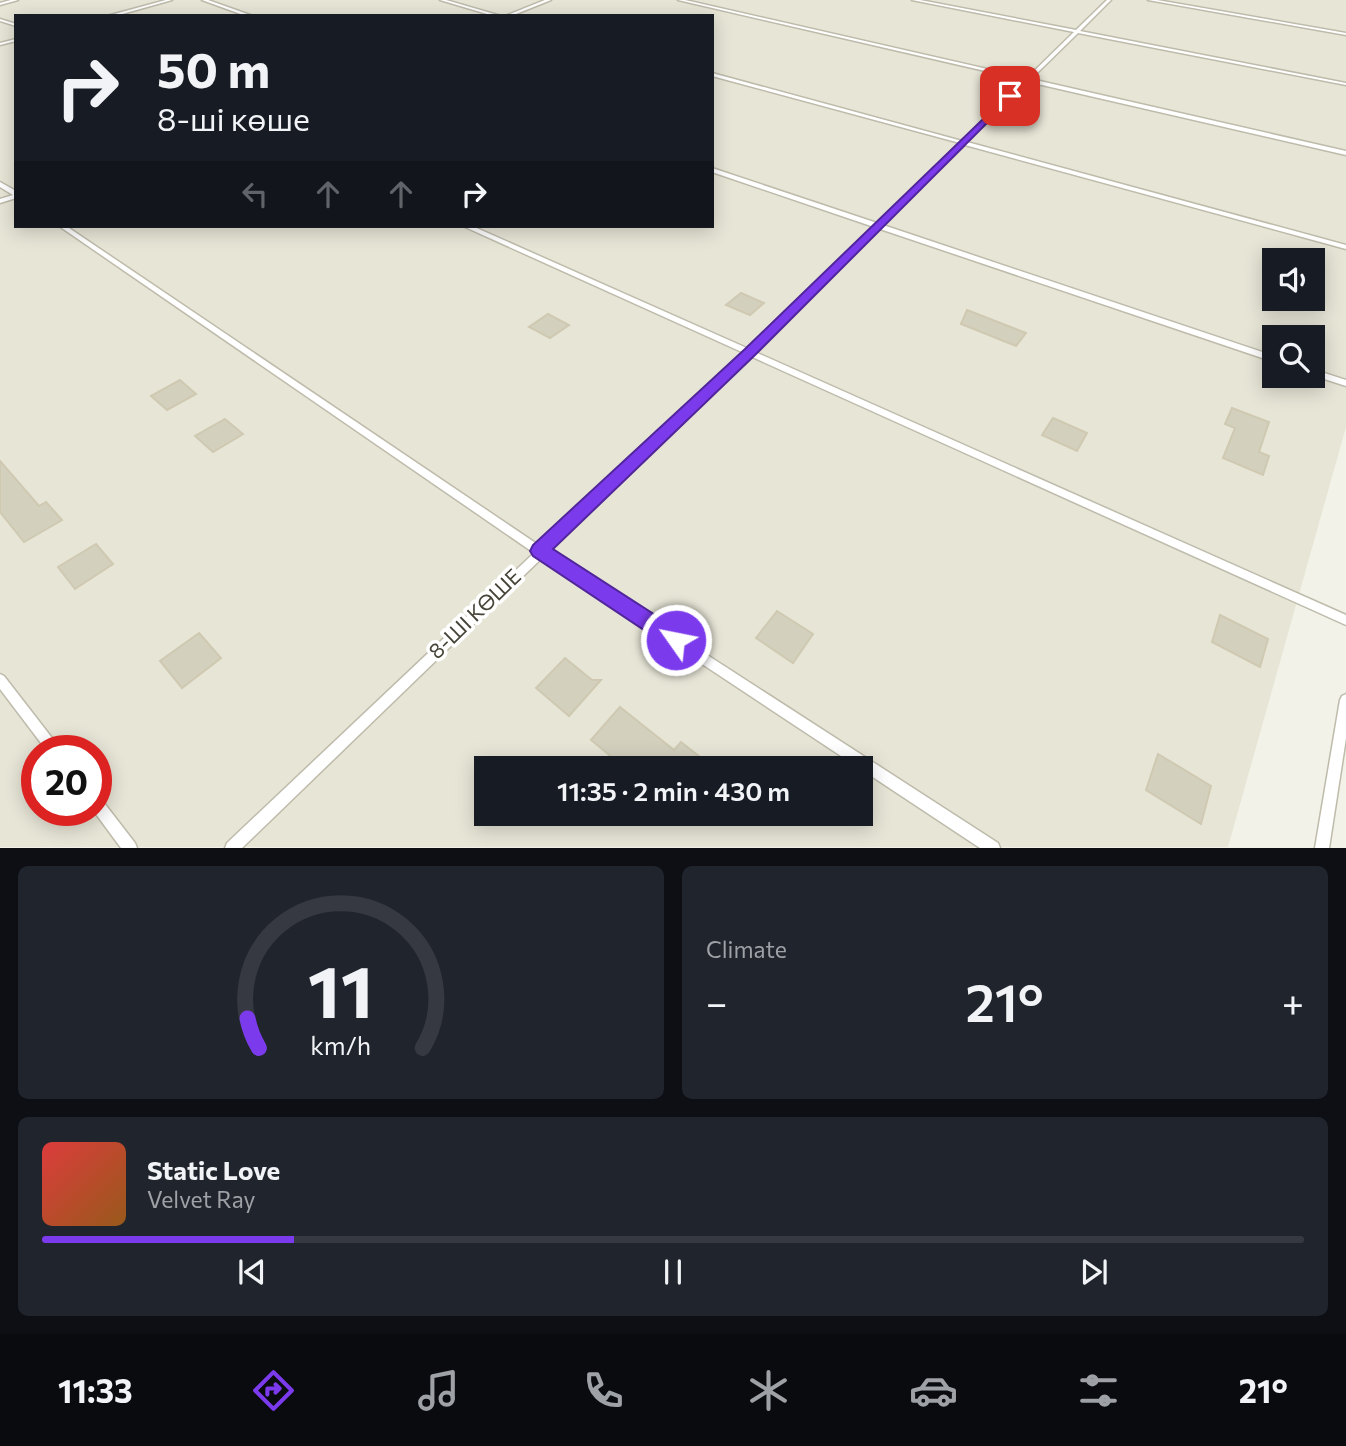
<!DOCTYPE html>
<html lang="en">
<head>
<meta charset="utf-8">
<style>
	body { margin:0; font-family:Commissioner,sans-serif; background:#20242c; color:#f1f3f6; height:100vh; display:flex; flex-direction:column; font-size:26px; white-space:nowrap }
	* { box-sizing:border-box; margin:0 }
	p { font-size:23px; color:#9ea1a6 }
	.icon { flex:none; width:38px; height:38px; fill:none; stroke:currentColor; stroke-width:2; stroke-linecap:round; stroke-linejoin:round }
	.map { position:relative; height:848px; overflow:hidden }
	.sheet { display:flex; flex-direction:column; gap:18px; padding:18px; background:#0d0f14; flex:1 }
	.sheet>* { flex:none }
	.hud { position:absolute; left:14px; top:14px; width:700px; height:214px; border-radius:0px; box-shadow:0 4px 18px #0003; background:#171b24; color:#f1f3f6; overflow:hidden }
	.fabs { position:absolute; left:1262px; top:248px; display:grid; gap:14px }
	.fabs a { display:grid; place-items:center; width:63px; height:63px; border-radius:0px; background:#171b24; box-shadow:0 4px 18px #0003; font-size:35px }
	.speed { position:absolute; left:21px; top:735px; display:flex; gap:14px; font-size:35px; font-weight:700; text-align:center }
	.speed>* { display:grid; place-content:center; width:91px; height:91px; border-radius:50%; background:#171b24; box-shadow:0 4px 18px #0003; line-height:1 }
	.speed .limit { border:10px solid #d22; background:#fff; color:#111 }
	.pin { position:absolute; display:grid; place-items:center; width:60px; height:60px; color:#fff; margin:-30px; border-radius:14px; box-shadow:0 4px 10px #0006 }
	.me { position:absolute; width:77px; margin:-38px; rotate:303deg; stroke-linejoin:round; filter:drop-shadow(0 0 5px #0008) }
	.turn { display:flex; align-items:center; gap:24px; height:147px; padding:0 28px; font-size:32px }
	.turn .icon { width:91px; height:91px; stroke-width:2.5 }
	.turn b { display:block; font-size:49px; line-height:60px }
	.lanes { display:flex; align-items:center; height:66px; padding:0 28px; background:#0003; justify-content:center; gap:35px; direction:ltr }
	.lanes .off { opacity:.35 }
	.big { font-size:52px; font-weight:600; line-height:1.1 }
	.sheet .widget { flex:1; display:flex; flex-direction:column; justify-content:center; gap:10px; min-width:0; padding:0 24px; border-radius:10px; background:#20242c }
	.sheet .dial { align-items:center; gap:0 }
	.dial svg { height:182px; overflow:visible; fill:none; stroke:#363941; stroke-width:7; stroke-linecap:round; text-anchor:middle }
	.dial text { fill:#f1f3f6; stroke:none }
	.song { display:flex; align-items:center; gap:21px }
	.cover { width:84px; height:84px; border-radius:10px; background:linear-gradient(135deg,hsl(0 70% 55%),hsl(30 70% 35%)) }
	.played { height:7px; border-radius:4px; background:linear-gradient(90deg,#7c3aed 20%,#363941 20%) }
	.keys { display:flex; justify-content:space-around; direction:ltr }
	.heat { display:flex; justify-content:space-between; align-items:center; font-size:38px; direction:ltr }
	.sheet .tiles { flex:1; display:grid; gap:18px; grid-template-columns:1fr 1fr }
	.widget:last-child { grid-column:span 2 }
	.trip { position:absolute; left:474px; top:756px; width:399px; height:70px; border-radius:0px; background:#171b24; box-shadow:0 4px 18px #0003; font-weight:600; line-height:70px; text-align:center }
	.dock { display:flex; height:112px; justify-content:space-around; align-items:center; background:#090b0e; color:#9ea1a6 }
	.dock .icon { width:49px; height:49px }
	.dock .active { color:#7c3aed }
	.dock b { font-size:32px; color:#f1f3f6 }
	.map>svg:first-child { display:block }
</style>
</head>
<body>
<div class="map">
<svg width="1346" height="848" viewBox="0 0 1346 848">
	<rect width="100%" height="100%" fill="#f3f2e8"/>
	<!-- residential -->
	<path fill="#e7e5d6" fill-rule="evenodd" d="M0,0H1346V427L1228,847H0ZM16,16H712V226H16ZM1274,261H1312V299H1274ZM1274,338H1312V376H1274ZM37,751H96V810H37ZM486,768H861V814H486Z"/>
	<!-- building -->
	<g fill="#d4d0be" stroke="#cfc9b1" stroke-width="2">
		<polygon points="741,293 764,303 750,315 726,305"/>
		<polygon points="967,310 1026,333 1016,346 961,324"/>
		<polygon points="548,314 569,325 550,338 529,327"/>
		<polygon points="180,380 196,394 167,410 151,396"/>
		<polygon points="1232,408 1269,422 1259,452 1269,456 1263,475 1223,458 1235,428 1225,424"/>
		<polygon points="1053,418 1087,433 1077,451 1042,435"/>
		<polygon points="225,419 243,434 213,452 195,436"/>
		<polygon points="0,461 39,506 46,502 62,520 24,542 0,512"/>
		<polygon points="96,544 113,564 75,589 58,567"/>
		<polygon points="777,611 813,634 793,663 756,638"/>
		<polygon points="1220,615 1268,639 1260,667 1212,642"/>
		<polygon points="199,633 221,658 182,688 160,661"/>
		<polygon points="565,658 592,680 601,680 569,716 536,688"/>
		<polygon points="620,707 674,750 681,742 714,768 625,768 591,740"/>
		<polygon points="1158,754 1211,786 1201,824 1146,790"/>
	</g>
	<g fill="none" stroke-linecap="round" stroke-linejoin="round">
		<defs>
			<g id="lane">
				<polygon points="11,0 18,0 0,5 0,3"/>
				<polygon points="166,0 172,0 115,16 107,16"/>
				<polygon points="202,0 208,0 253,16 246,16"/>
				<polygon points="440,0 446,0 501,16 494,16"/>
				<polygon points="545,0 551,0 511,16 505,16"/>
				<polygon points="678,0 685,0 1027,78 1074,32 912,0 920,0 1076,30 1107,0 1111,0 1080,31 1346,83 1346,85 1078,33 1031,79 1346,151 1346,155 1029,82 967,142 1346,245 1346,249 965,145 883,225 1274,356 1274,362 880,229 755,352 1346,615 1346,625 750,356 548,552 998,843 1000,848 980,848 542,558 242,848 225,848 227,843 534,553 59,226 66,226 540,546 744,353 465,227 464,226 472,226 749,349 874,227 712,172 712,168 877,223 960,143 712,76 712,73 962,141 1024,80"/>
				<polygon points="1148,0 1157,0 1346,33 1346,35"/>
				<polygon points="0,19 16,24 16,26 0,21"/>
				<polygon points="16,39 16,41 0,45 0,43"/>
				<polygon points="0,182 16,191 16,198 0,203 0,199 13,195 0,187"/>
				<polygon points="1312,369 1346,380 1346,386 1312,375"/>
				<polygon points="0,674 4,676 59,747 61,751 47,751 0,689"/>
				<polygon points="1346,694 1346,738 1329,848 1315,848 1340,700 1342,696"/>
				<polygon points="96,798 101,799 135,843 137,848 121,848 93,810 96,810"/>
			</g>
		</defs>
		<!-- lane casing -->
		<use href="#lane" stroke="#bebbab" stroke-width="3"/>
		<!-- lane -->
		<use href="#lane" fill="#fff" fill-rule="evenodd"/>
	</g>
	<!-- route -->
	<polygon fill="#7c3aed" stroke="#51269a" stroke-width="2" points="1010,93 1013,97 755,355 553,549 683,633 686,640 683,646 676,649 668,646 533,556 530,551 533,545 745,349"/>
	<g text-anchor="middle" dominant-baseline="central" stroke-width="7" stroke-linejoin="round" paint-order="stroke">
		<!-- street labels -->
		<g font-size="21" fill="#464337" stroke="#fff">
			<text transform="translate(474 613) rotate(-44)">8-ШІ КӨШЕ</text>
		</g>
	</g>
</svg>
<div class="fabs">
<a><svg class="icon" aria-label="sound" viewBox="0 0 24 24"><path d="M4 9h4l5-4v14l-5-4H4zM17 9q2 3 0 6"/></svg></a>
<a><svg class="icon" aria-label="search" viewBox="0 0 24 24"><circle cx="10" cy="10" r="6"/><path d="M15 15l6 6"/></svg></a>
</div>
<div class="speed"><div class="limit">20</div></div>
<div class="pin" style="left:1010px;top:96px;background:#d93025"><svg class="icon" aria-label="arrive" viewBox="0 0 24 24"><path d="M6 21V4h12l-3 4 3 4H6"/></svg></div>
<svg class="me" style="left:676px;top:640px" viewBox="-20 -20 40 40"><circle r="17" fill="#7c3aed" stroke="#fff" stroke-width="3"/><path d="M0-11L8 9 0 5-8 9z" fill="#fff"/></svg>
<div class="trip">11:35 · 2 min · 430 m</div>
<div class="hud">
<div class="turn"><svg class="icon" aria-label="right" viewBox="0 0 24 24"><path d="M7 20v-9h11M14 6l5 5-5 5"/></svg><div><b>50 m</b>8-ші көше</div></div>
<div class="lanes"><svg class="icon off" aria-label="left" viewBox="0 0 24 24"><path d="M17 20v-9H6M10 6l-5 5 5 5"/></svg><svg class="icon off" aria-label="ahead" viewBox="0 0 24 24"><path d="M12 20V5M6 11l6-6 6 6"/></svg><svg class="icon off" aria-label="ahead" viewBox="0 0 24 24"><path d="M12 20V5M6 11l6-6 6 6"/></svg><svg class="icon" aria-label="right" viewBox="0 0 24 24"><path d="M7 20v-9h11M14 6l5 5-5 5"/></svg></div>
</div>
</div>
<section class="sheet">
<div class="tiles">
<div class="widget dial"><svg viewBox="0 0 100 80">
<path d="M14 69A42 42 0 1 1 86 69"/>
<path d="M14 69A42 42 0 0 1 9 56" stroke="#7c3aed"/>
<text x="50" y="56" font-size="32" font-weight="700">11</text>
<text x="50" y="72" font-size="11">km/h</text>
</svg></div>
<div class="widget"><p>Climate</p>
<div class="heat"><a>−</a><b class="big">21°</b><a>+</a></div>
</div>
<div class="widget">
<div class="song"><i class="cover"></i><div><b>Static Love</b><p>Velvet Ray</p></div></div>
<div class="played"></div>
<div class="keys"><svg class="icon" aria-label="previous" viewBox="0 0 24 24"><path d="M18 5L8 12l10 7zM5 5v14"/></svg><svg class="icon" aria-label="pause" viewBox="0 0 24 24"><path d="M8 5v14M16 5v14"/></svg><svg class="icon" aria-label="next" viewBox="0 0 24 24"><path d="M6 5l10 7-10 7zM19 5v14"/></svg></div>
</div>
</div>
</section>
<nav class="dock">
<b>11:33</b>
<svg class="icon active" aria-label="directions" viewBox="0 0 24 24"><path d="M12 3l9 9-9 9-9-9zM9 14v-3h6M13 9l2 2-2 2"/></svg>
<svg class="icon" aria-label="music" viewBox="0 0 24 24"><path d="M9 18V5l10-2v13"/><circle cx="6" cy="18" r="3"/><circle cx="16" cy="16" r="3"/></svg>
<svg class="icon" aria-label="phone" viewBox="0 0 24 24"><path d="M5 4h4l2 5-3 2q2 4 5 5l2-3 5 2v4C11 20 4 13 5 4z"/></svg>
<svg class="icon" aria-label="climate" viewBox="0 0 24 24"><path d="M12 3v18M4 7l16 10M4 17L20 7"/></svg>
<svg class="icon" aria-label="car" viewBox="0 0 24 24"><path d="M5 17H2v-5l4-1 3-4h7l3 4 3 1v5h-3M9 17h6M6 11h13"/><circle cx="7" cy="17" r="2"/><circle cx="17" cy="17" r="2"/></svg>
<svg class="icon" aria-label="filters" viewBox="0 0 24 24"><path d="M4 7h16M4 17h16"/><circle cx="9" cy="7" r="2"/><circle cx="15" cy="17" r="2"/></svg>
<b>21°</b>
</nav>
</body>
</html>
